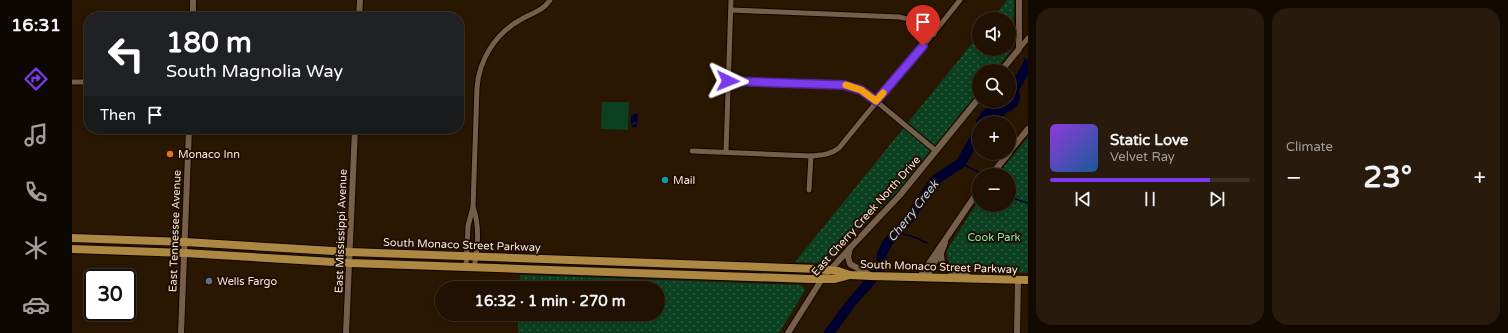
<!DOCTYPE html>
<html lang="en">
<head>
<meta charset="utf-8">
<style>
	body { margin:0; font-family:"Varela Round",sans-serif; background:#281a0c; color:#f1f3f6; height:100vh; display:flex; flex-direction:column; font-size:15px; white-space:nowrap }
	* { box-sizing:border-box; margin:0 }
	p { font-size:13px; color:#a29d99 }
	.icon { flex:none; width:22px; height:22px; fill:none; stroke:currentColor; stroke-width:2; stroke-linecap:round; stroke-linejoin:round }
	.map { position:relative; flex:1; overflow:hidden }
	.details { display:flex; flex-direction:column; gap:8px; padding:8px; background:#120901; width:480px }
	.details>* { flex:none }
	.top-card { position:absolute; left:12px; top:12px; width:380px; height:122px; border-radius:16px; box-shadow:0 2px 10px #0003,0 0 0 1px #3d3124; background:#202124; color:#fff; overflow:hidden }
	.tools { position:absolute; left:900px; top:12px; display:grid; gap:8px }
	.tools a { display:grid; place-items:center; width:44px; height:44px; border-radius:50%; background:#201102; box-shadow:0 2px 10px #0003,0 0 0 1px #3d3124; font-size:20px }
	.speed { position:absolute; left:12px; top:269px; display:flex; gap:8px; font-size:20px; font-weight:700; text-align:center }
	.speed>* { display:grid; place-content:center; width:52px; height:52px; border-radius:50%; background:#201102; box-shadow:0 2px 10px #0003,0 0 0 1px #3d3124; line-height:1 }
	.speed .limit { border:2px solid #111; border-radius:6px; background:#fff; color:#111 }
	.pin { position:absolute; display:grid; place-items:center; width:34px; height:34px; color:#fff; margin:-41px -17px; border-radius:50% 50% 50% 0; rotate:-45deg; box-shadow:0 0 4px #0007 }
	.pin .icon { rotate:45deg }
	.me { position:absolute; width:44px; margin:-22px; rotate:92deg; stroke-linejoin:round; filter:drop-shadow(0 0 3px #0008) }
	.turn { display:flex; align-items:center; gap:14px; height:84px; padding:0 16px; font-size:18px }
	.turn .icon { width:52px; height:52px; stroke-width:2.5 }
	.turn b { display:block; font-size:28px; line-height:34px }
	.then { display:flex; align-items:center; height:38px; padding:0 16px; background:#0003; gap:8px; font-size:15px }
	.big { font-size:30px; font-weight:800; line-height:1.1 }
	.details .tile { flex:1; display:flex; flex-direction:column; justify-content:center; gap:6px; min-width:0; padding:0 14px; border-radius:16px; background:#281a0c }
	.song { display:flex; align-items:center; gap:12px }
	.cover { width:48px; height:48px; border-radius:6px; background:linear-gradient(135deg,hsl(270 70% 55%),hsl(210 70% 35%)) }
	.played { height:4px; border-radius:2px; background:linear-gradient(90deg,#7c3aed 80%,#3d3124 80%) }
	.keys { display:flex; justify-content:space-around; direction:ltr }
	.heat { display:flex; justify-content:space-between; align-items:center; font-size:22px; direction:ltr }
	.details .tiles { flex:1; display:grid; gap:8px; grid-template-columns:repeat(2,1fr) }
	.trip { position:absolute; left:363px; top:281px; width:230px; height:40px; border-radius:20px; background:#201102; box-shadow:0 2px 10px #0003,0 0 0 1px #3d3124; font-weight:800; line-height:40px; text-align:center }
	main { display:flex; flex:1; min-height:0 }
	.dock { display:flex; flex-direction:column; width:72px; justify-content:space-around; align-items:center; background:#0d0701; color:#a29d99 }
	.dock .icon { width:28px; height:28px }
	.dock .active { color:#7c3aed }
	.dock b { font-size:18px; color:#f1f3f6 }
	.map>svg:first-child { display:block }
</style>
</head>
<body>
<main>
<nav class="dock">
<b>16:31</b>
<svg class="icon active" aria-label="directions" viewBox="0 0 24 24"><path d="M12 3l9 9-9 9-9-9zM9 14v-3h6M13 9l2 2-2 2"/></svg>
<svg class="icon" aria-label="music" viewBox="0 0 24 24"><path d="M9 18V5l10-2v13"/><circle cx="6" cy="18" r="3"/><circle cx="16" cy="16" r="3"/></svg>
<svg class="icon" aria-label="phone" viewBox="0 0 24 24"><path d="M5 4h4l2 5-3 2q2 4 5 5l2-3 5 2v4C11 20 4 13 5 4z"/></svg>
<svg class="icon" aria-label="climate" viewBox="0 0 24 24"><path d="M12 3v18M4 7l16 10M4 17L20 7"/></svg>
<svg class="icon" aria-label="car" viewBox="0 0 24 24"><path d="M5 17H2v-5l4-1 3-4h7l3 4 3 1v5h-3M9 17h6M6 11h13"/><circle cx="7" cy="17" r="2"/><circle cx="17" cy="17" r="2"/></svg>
</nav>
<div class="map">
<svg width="956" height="333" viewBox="0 0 956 333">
	<defs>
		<pattern id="park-dots" width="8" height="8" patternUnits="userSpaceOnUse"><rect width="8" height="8" fill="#0b4121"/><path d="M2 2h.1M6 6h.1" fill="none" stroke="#2f5c41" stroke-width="1.8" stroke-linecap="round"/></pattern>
		<pattern id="water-waves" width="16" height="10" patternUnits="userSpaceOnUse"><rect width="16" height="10" fill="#00002f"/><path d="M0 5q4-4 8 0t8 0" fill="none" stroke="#26254d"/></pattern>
	</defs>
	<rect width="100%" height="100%" fill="#2a1702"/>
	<!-- grass -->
	<polygon fill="#0b4121" points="530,102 557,102 556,130 529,129"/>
	<!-- park -->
	<g fill="url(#park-dots)">
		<polygon points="935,0 942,0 941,43 938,52 923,71 907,71 907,91 825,192 773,242 756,263 723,262 907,35 907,49 937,49 937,19 920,19"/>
		<path d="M956,137V273L937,272L929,270L885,268C877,265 874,259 875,250L907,200V205H937V175H925Z"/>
		<polygon points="448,275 727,285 731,286 733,290 707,333 446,333 446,314 586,314 586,288 447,288"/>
	</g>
	<!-- water -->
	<polygon fill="url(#water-waves)" points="559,114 566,114 565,127 559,127"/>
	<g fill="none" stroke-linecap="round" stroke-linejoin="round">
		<!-- stream -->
		<g stroke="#00002f" stroke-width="1.5">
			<polyline points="952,58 954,65"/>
			<polyline points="889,163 910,174"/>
			<polyline points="937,197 956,203"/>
			<polyline points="824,232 842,237 855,243"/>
		</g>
		<!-- river -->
		<g stroke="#00002f" stroke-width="10">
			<path d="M909,123C917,104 930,114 941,103L943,98L942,89L956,64"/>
			<polyline points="921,123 927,113 932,108"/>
			<polyline points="757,333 780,302 808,270 810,262 810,254 816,242 837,219 863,180 889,163 903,138 907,135"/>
		</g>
		<defs>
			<g id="minor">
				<path d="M659,10L827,17C841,19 850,26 862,34"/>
				<polyline points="947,49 956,38"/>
				<polyline points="656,81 763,84 782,87 798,96 864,151"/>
				<polyline points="0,82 17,82"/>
				<path d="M620,151L739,156C750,155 758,155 767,148C807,98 849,50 888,0"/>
				<polyline points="654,152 659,0"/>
				<polyline points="737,190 739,156"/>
				<path d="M401,207C408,226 406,248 402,267"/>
				<path d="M394,267L396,226L401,207L405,88C407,60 423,34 448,20C459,13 470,12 478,0"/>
			</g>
			<g id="tertiary">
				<polyline points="121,17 121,0"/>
				<polyline points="287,17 288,0"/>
				<polyline points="929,71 947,49 947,0"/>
				<polyline points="937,152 956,129"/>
				<polyline points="919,175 937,153"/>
				<polyline points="873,243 869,253 870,264 878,271 896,276"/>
				<polyline points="778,248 776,257 778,264 798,275"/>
				<polyline points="847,278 907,190"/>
				<polyline points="854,278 868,252"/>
				<polyline points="109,333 117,129"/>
				<polyline points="274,333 283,129"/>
				<polyline points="716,333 750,279 779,247 828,195 907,98"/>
				<polyline points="945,333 946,280"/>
			</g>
			<g id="primary">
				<polyline points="0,238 113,242 278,252 746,269 766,271 778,275 799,276 956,280"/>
				<polyline points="0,249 113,253 278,263 738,279 763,279 778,275"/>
			</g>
		</defs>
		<!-- minor casing -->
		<use href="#minor" stroke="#120300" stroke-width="7"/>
		<!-- tertiary casing -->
		<use href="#tertiary" stroke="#120300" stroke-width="8"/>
		<!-- primary casing -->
		<use href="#primary" stroke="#120300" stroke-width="10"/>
		<!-- minor -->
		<use href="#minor" stroke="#765f48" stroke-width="5"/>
		<!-- tertiary -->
		<use href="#tertiary" stroke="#765f48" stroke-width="6"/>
		<!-- primary -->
		<use href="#primary" stroke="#ad8843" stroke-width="8"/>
	</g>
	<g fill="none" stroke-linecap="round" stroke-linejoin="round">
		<defs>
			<polyline id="route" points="656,81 772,85 789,90 804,101 851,46"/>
		</defs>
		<!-- route casing -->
		<use href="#route" stroke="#51269a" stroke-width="10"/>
		<!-- route -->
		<use href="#route" stroke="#7c3aed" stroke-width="7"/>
		<!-- slow -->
		<polyline stroke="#f59e0b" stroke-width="7" points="774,85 789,90 804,101 811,93"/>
	</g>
	<!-- markers -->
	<circle fill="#e8710a" stroke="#200e00" stroke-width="1.5" cx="98" cy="154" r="4"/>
	<circle fill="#0f9aa8" stroke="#200e00" stroke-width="1.5" cx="593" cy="180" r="4"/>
	<circle fill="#5c6f8a" stroke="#200e00" stroke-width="1.5" cx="137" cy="281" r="4"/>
	<g text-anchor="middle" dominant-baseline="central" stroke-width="4" stroke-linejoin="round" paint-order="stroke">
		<!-- poi labels -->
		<g font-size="11" fill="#f4e7d9" stroke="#200e00" text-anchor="start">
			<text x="106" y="154">Monaco Inn</text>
			<text x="601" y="180">Mail</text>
			<text x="145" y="281">Wells Fargo</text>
		</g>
		<!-- street labels -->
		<g font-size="11" fill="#f4e7d9" stroke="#200e00">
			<text transform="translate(794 216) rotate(-48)">East Cherry Creek North Drive</text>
			<text transform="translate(103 231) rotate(-88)">East Tennessee Avenue</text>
			<text transform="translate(269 231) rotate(-88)">East Mississippi Avenue</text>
			<text transform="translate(390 245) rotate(2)">South Monaco Street Parkway</text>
			<text transform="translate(867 267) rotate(2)">South Monaco Street Parkway</text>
		</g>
		<!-- park labels -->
		<g font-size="11" fill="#85e9a4" stroke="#200e00">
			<text x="922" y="237">Cook Park</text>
		</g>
		<!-- water labels -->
		<g font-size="12" font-style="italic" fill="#bad3f5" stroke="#200e00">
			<text transform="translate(841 211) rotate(-52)">Cherry Creek</text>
		</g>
	</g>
</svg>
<div class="tools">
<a><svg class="icon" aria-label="sound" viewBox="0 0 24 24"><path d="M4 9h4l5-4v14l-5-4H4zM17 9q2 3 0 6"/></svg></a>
<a><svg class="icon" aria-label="search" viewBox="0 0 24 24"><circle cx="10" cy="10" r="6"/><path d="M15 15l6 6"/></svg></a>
<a>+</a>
<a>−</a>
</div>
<div class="speed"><div class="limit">30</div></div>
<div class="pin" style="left:851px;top:46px;background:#d93025"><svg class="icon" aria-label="arrive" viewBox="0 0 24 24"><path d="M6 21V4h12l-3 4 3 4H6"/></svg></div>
<svg class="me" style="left:656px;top:81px" viewBox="-20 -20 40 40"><path d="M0-17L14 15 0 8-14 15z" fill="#7c3aed" stroke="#fff" stroke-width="4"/></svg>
<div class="trip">16:32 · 1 min · 270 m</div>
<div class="top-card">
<div class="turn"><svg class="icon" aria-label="left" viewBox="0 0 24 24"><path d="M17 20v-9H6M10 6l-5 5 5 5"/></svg><div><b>180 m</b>South Magnolia Way</div></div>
<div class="then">Then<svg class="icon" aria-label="arrive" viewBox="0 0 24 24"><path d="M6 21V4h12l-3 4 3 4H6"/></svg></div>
</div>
</div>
<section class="details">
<div class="tiles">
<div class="tile">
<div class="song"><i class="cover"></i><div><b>Static Love</b><p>Velvet Ray</p></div></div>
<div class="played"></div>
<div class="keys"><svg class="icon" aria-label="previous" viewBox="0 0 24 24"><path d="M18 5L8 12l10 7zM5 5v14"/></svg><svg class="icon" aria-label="pause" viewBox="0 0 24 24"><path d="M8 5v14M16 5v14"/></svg><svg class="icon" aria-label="next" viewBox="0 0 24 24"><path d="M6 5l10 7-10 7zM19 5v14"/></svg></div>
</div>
<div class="tile"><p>Climate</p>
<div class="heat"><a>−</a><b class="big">23°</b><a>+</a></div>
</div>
</div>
</section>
</main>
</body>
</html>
